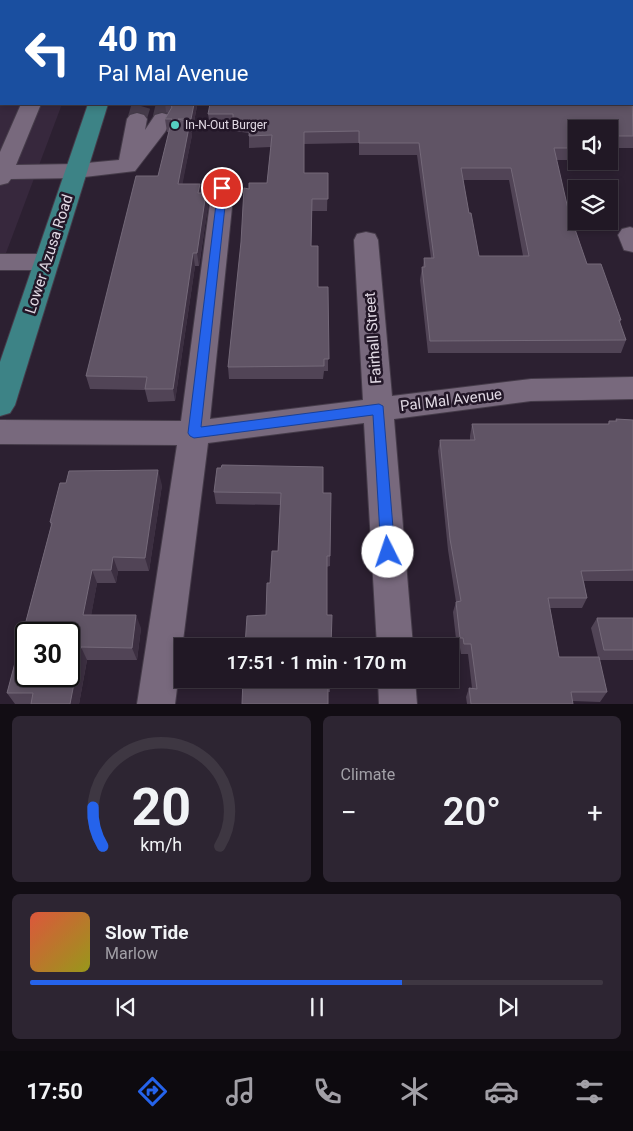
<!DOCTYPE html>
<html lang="en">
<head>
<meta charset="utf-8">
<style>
	body { margin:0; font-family:Roboto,sans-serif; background:#2d2532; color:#f1f3f6; height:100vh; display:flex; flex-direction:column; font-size:19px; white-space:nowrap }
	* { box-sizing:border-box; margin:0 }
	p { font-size:16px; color:#a2a0a7 }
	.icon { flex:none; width:28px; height:28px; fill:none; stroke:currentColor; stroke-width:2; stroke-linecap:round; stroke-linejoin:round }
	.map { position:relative; height:704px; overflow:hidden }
	.side { display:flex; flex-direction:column; gap:12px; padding:12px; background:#120d14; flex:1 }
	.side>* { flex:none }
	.hud { position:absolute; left:0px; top:0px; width:634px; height:105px; box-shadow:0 2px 8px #0003,0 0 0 1px #3e3742; background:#1a4fa0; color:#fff; overflow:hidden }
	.controls { position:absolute; left:568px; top:120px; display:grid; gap:10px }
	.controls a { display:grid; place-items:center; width:50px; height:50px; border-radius:0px; background:#211825; box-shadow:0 2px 8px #0003,0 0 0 1px #3e3742; font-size:25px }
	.speed { position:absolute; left:15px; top:622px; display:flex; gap:10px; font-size:25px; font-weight:700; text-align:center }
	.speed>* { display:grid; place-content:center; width:65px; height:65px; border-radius:50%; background:#211825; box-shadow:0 2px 8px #0003,0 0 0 1px #3e3742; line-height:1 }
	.speed .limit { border:2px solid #111; border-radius:8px; background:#fff; color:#111 }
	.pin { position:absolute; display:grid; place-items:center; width:42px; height:42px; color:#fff; margin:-21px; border:2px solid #fff; border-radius:50%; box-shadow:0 1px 5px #0007 }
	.me { position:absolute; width:55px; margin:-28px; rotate:356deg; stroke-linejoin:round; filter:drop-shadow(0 0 4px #0008) }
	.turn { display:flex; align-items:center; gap:18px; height:105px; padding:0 15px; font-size:22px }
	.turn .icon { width:65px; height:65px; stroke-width:2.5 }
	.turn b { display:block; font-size:35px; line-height:42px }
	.big { font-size:38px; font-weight:600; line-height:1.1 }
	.side .tile { flex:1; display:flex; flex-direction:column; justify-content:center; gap:8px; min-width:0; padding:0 18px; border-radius:8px; background:#2d2532 }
	.side .dial { align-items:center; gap:0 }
	.dial svg { height:130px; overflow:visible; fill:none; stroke:#3e3742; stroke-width:7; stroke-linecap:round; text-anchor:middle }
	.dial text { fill:#f1f3f6; stroke:none }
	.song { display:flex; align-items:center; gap:15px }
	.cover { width:60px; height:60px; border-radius:8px; background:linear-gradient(135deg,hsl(10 70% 55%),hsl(60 70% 35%)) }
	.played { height:5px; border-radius:2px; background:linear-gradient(90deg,#2563eb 65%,#3e3742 65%) }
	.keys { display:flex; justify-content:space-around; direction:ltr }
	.heat { display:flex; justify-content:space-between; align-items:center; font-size:28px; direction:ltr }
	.side .tiles { flex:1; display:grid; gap:12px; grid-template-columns:1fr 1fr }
	.tile:last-child { grid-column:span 2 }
	.trip { position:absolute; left:174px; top:638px; width:285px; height:50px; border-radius:0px; background:#211825; box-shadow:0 2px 8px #0003,0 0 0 1px #3e3742; font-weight:600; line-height:50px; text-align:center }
	.tab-bar { display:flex; height:80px; justify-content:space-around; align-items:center; background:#0d0a0f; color:#a2a0a7 }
	.tab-bar .icon { width:35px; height:35px }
	.tab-bar .current { color:#2563eb }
	.tab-bar b { font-size:22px; color:#f1f3f6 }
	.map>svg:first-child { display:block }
</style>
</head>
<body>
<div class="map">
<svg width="633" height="704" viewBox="0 0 633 704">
	<rect width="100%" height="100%" fill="#2c2031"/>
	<!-- built -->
	<polygon fill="#37283d" points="0,0 101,0 1,1 1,104 62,104 0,269"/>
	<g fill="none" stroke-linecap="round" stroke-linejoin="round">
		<!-- minor-tunnel -->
		<g stroke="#473c4c" stroke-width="19" stroke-dasharray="19 10" stroke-linecap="butt">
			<polyline points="137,119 141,106"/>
			<polyline points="162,119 165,106"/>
		</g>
		<defs>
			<g id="minor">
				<polygon points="34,0 138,0 139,1 34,1"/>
				<rect x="632" y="69" width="1" height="12"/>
				<polygon points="21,104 41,104 16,165 76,164 119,160 127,119 130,115 137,113 144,115 147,119 145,130 155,115 162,113 169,115 172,119 165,132 135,171 76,178 11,179 8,183 0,185 0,152"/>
				<polygon points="223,181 231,183 234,188 210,419 363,400 354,240 357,234 366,232 375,234 378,240 392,396 531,379 633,377 633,399 531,401 394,419 413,646 377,646 364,423 208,443 175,704 137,704 177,445 0,444 0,420 181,421 212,188 215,183"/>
				<polygon points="630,227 633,228 633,252 624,250 618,235 622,229"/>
				<polygon points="0,254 47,254 56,256 59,262 56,268 47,270 0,270"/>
				<polygon points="378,679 415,679 417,704 379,704"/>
			</g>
			<polygon id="major" points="88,104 108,104 15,405 10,413 0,416 0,362"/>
		</defs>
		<!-- minor casing -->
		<use href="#minor" stroke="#453b49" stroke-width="2"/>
		<!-- major casing -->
		<use href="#major" stroke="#453b49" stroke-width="2"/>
		<!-- minor -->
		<use href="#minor" fill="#78697d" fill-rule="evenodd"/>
		<!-- major -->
		<use href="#major" fill="#3d8386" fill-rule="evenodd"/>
	</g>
	<!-- wall -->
	<g fill="#514456" fill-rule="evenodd">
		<path d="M633,94V148H609V129H576V157L575,160H556L568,209L587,264L621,320L620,323L626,340L621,353H428L420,280L422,267H423L424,258H431L417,155H359V143L304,144V173H328L327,211H312L311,246L318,287H328V371H324L323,379H229L228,367L249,189L267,183L271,147L249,148V133L234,131L233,126H210L208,114ZM463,180H509L523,256H479L469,213Z"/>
		<polygon points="165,104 197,104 197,106 192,132 191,132 192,135 182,184 201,193 206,193 208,206 199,266 195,266 175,401 148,402 145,390 90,389 86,376 158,176 169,132 167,132 165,119 169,113 166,112"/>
		<polygon points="616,419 633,420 633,581 584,581 587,598 582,608 550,608 559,657 598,657 591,628 597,618 633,618 633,660 599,660 607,692 600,702 572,701 573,704 467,704 466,697 469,688 472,688 468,654 461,654 460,648 457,648 453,612 456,602 448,550 438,451 440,440 470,440 470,436 472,424 608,424 609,421 615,421"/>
		<polygon points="162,485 149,571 118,571 116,583 97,583 91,615 141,628 137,660 87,660 79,704 15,704 7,693 51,526 50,522"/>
		<polygon points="214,492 331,493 330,566 270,583 278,551 280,505 216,504"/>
		<polygon points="243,679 330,679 330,692 328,692"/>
	</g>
	<!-- shaded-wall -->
	<g fill="#3c2f41">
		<polygon points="0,0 12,0 11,1 1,1 1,8 0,9"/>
		<polygon points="194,104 197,104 197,106 192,132 191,119"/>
		<polygon points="190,122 192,135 180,197 178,184"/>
		<polygon points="200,184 202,197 198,193"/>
		<polygon points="206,193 208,206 199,266 197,253"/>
		<polygon points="193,253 195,266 175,401 173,389"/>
		<polygon points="158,470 162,485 149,571 145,558"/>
		<polygon points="113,557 118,571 116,583 111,570"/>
		<polygon points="92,570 97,583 89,628 83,615"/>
		<polygon points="136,615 141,628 137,660 132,648"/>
		<polygon points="81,647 87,660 79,704 70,704"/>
	</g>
	<!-- building -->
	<g fill="#605465" stroke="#746979" fill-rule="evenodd">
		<polygon points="175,0 633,0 633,41 632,1 174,1"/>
		<path d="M632,94L633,136H609V129H576V148H554L568,209L587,264H601L621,320H619L626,340L430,341L422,267H425L424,258H434L419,143H359V131L304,132V173H328V199H312L311,246H318V287H328L329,359H324V366L228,367L241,242L244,188L249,189V183H267L272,135L249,136L250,121L233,119V114H208L210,104H632ZM461,168H511L529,256H479L471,213H469Z"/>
		<polygon points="170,104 194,104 191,119 178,119 190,122 178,184 200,184 198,193 206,193 197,253 193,253 173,389 145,389 147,377 86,376 136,176 158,176 172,119 165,119 172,107"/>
		<polygon points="616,419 633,420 633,570 581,571 587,598 548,598 559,657 599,657 607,692 571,692 573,704 471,704 469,688 477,689 471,644 464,644 463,638 460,638 456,602 461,601 450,539 440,440 475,440 472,424 609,424 609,421 617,421"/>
		<polygon points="222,465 323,467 323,493 331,493 330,556 327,556 327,615 332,615 331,646 245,646 247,616 266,615 267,583 270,583 272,551 278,551 281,493 214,492 217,468 221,468"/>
		<path d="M158,470L145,558L113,557L111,570H92L83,615H136L132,648L81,647L70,704H31L33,693H7L52,523L50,522L60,483H66L69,471ZM26,634H69V676H26Z"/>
		<polygon points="597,618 633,618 633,650 604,650"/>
		<polygon points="243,679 330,679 330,683 328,683 328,704 242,704"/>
	</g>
	<!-- route -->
	<polygon fill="#2563eb" stroke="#184099" points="222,185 227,188 201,427 379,404 383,406 395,552 393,556 388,558 383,556 381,552 373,415 194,438 190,436 188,433 218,188"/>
	<!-- markers -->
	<circle fill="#56cec2" stroke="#221627" stroke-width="2" cx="175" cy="125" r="5"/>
	<g text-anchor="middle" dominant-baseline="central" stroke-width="5" stroke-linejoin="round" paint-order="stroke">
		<!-- far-poi labels -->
		<g font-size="12" fill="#e1d9e4" stroke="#221627" text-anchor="start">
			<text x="185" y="125">In-N-Out Burger</text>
		</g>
		<!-- street labels -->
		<g font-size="15" fill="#e1d9e4" stroke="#221627">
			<text transform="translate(49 254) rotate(-72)">Lower Azusa Road</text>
			<text transform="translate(373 338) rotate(-94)">Fairhall Street</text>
			<text transform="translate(451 400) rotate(-7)">Pal Mal Avenue</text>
		</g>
	</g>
</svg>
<div class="controls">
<a><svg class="icon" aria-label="sound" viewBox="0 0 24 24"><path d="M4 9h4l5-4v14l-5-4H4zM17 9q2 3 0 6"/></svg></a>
<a><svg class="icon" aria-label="layers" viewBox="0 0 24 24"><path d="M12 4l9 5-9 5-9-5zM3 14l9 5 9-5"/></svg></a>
</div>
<div class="speed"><div class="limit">30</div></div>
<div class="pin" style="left:222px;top:188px;background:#d93025"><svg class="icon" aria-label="arrive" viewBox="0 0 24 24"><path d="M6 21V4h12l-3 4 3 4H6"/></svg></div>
<svg class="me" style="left:388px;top:552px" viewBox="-20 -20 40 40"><circle r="19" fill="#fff"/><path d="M0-13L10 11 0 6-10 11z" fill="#2563eb"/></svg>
<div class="trip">17:51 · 1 min · 170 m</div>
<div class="hud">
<div class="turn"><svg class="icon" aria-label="left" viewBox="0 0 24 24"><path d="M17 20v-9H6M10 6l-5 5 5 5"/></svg><div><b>40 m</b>Pal Mal Avenue</div></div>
</div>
</div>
<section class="side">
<div class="tiles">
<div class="tile dial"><svg viewBox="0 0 100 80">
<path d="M14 69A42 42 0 1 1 86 69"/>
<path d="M14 69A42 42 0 0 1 8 45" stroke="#2563eb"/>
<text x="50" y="56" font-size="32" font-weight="700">20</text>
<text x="50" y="72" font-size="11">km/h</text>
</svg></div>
<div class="tile"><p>Climate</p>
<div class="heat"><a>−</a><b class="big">20°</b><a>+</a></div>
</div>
<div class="tile">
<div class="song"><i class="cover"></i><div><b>Slow Tide</b><p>Marlow</p></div></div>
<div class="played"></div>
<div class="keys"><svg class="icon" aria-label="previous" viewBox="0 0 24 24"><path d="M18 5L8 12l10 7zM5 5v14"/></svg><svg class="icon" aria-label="pause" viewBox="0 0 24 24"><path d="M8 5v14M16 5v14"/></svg><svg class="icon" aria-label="next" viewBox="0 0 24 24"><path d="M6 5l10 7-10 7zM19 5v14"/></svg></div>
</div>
</div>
</section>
<nav class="tab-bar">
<b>17:50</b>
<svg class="icon current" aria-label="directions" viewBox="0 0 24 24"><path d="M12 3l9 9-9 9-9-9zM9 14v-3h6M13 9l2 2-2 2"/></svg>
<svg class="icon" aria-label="music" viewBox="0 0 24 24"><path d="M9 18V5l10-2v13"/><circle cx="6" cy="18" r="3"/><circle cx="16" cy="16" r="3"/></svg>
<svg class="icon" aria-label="phone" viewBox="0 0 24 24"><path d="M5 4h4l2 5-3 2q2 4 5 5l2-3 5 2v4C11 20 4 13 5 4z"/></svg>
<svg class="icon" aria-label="climate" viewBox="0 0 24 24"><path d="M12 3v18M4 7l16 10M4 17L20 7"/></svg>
<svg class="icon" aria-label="car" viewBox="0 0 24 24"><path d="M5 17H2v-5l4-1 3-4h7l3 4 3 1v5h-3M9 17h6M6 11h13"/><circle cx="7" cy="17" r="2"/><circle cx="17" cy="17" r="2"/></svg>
<svg class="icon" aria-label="filters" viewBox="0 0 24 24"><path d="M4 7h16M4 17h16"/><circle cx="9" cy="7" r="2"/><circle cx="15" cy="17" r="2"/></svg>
</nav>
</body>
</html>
